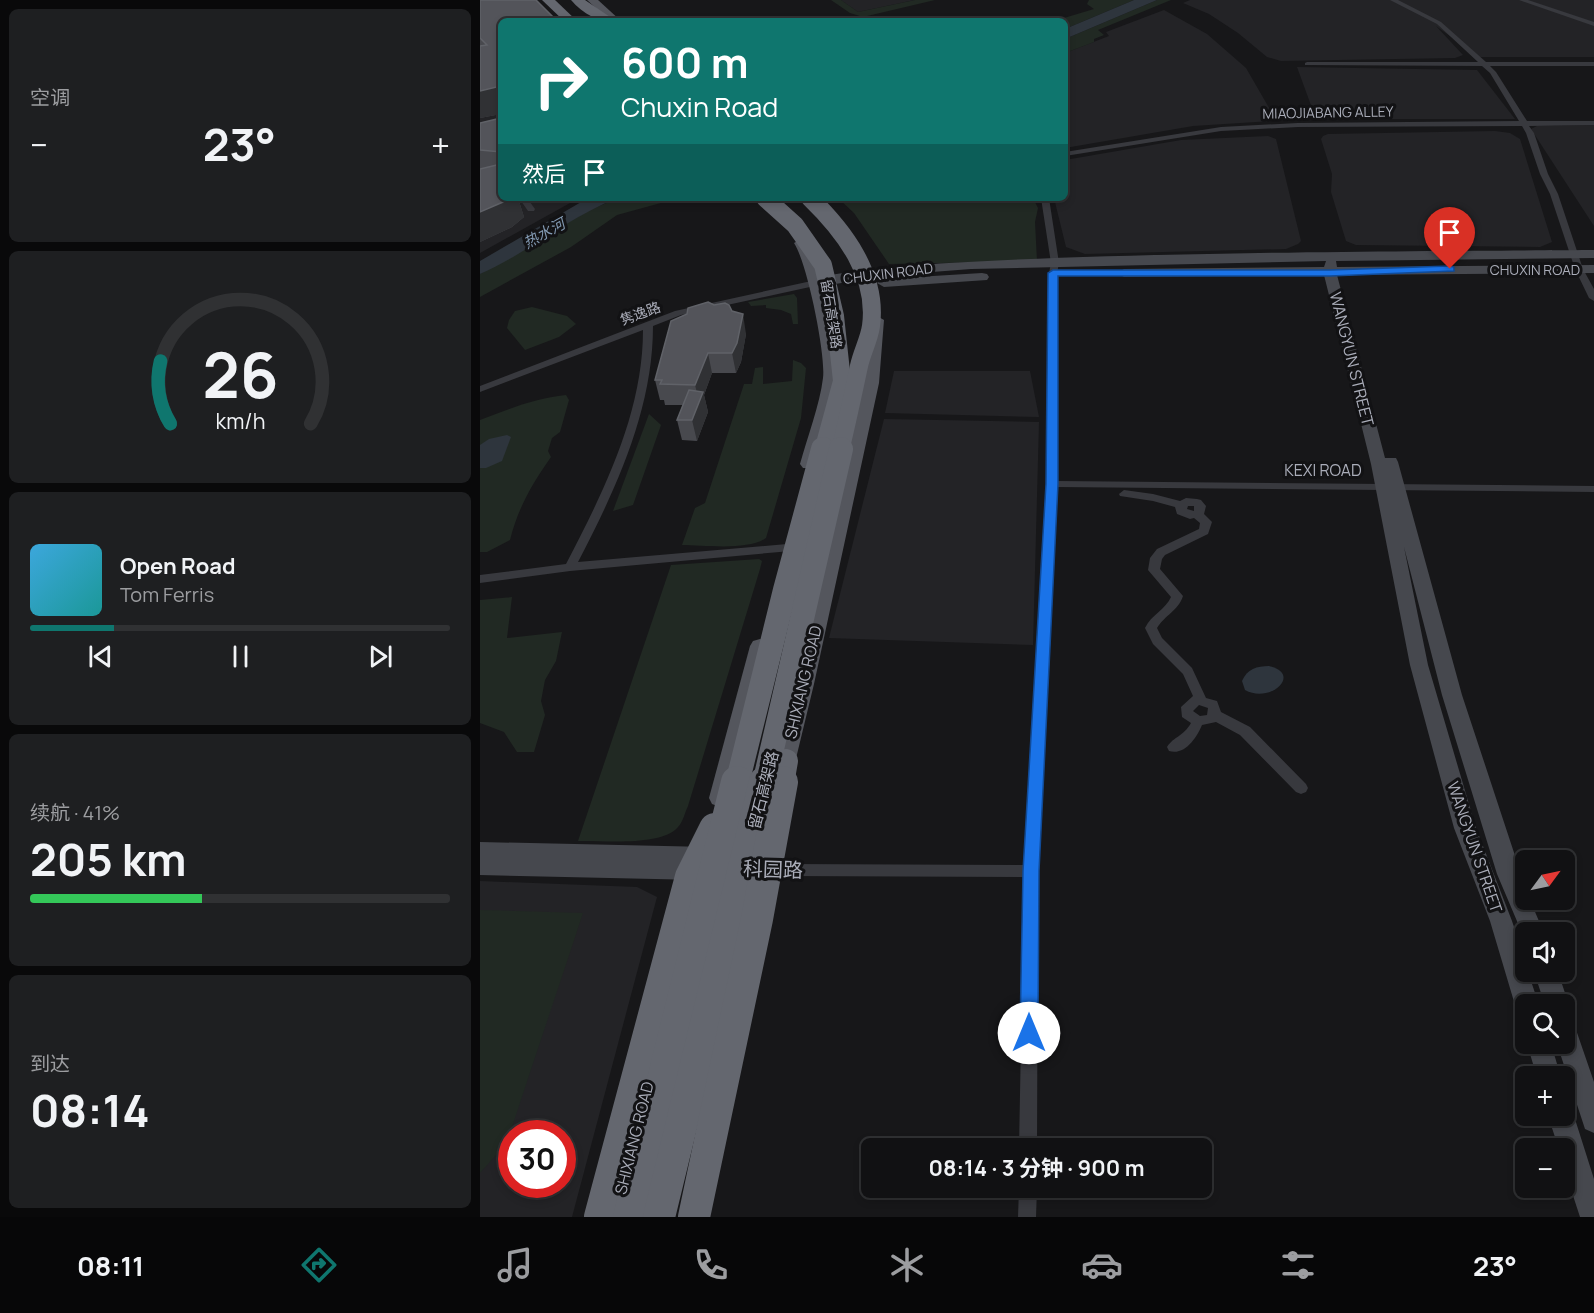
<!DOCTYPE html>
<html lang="zh">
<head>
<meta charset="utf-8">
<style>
	body { margin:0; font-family:Manrope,"Noto Sans SC",sans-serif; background:#1e1f21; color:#f1f3f6; height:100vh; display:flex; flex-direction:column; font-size:22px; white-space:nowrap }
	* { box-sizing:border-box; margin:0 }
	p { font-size:20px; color:#9c9da0 }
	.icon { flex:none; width:33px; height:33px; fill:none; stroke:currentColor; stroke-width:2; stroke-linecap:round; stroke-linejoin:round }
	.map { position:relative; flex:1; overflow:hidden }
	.drawer { display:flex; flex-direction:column; gap:9px; padding:9px; background:#09090a; width:480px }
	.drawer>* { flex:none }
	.guide { position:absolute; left:18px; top:18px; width:570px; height:183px; border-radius:9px; box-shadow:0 3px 9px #0003,0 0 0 2px #303133; background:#0f766e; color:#fff; overflow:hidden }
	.needle { width:39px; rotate:57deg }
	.tools { position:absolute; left:1035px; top:850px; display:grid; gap:12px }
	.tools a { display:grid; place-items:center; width:60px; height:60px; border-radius:9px; background:#111113; box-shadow:0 3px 9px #0003,0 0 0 2px #303133; font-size:30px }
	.speed { position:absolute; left:18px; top:1120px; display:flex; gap:12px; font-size:30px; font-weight:700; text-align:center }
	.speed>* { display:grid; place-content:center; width:78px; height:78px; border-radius:50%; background:#111113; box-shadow:0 3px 9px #0003,0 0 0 2px #303133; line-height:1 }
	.speed .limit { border:9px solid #d22; background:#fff; color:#111 }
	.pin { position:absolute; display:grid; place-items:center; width:51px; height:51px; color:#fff; margin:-62px -26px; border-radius:50% 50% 50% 0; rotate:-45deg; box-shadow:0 0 6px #0007 }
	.pin .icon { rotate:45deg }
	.me { position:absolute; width:66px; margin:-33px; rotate:0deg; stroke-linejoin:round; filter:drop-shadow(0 0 4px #0008) }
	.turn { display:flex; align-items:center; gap:21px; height:126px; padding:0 24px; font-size:27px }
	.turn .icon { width:78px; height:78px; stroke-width:2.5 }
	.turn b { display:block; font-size:42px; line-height:51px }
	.then { display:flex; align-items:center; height:57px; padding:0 24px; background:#0003; gap:12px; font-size:22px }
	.big { font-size:45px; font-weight:700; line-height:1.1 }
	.drawer .widget { flex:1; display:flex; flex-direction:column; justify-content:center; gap:9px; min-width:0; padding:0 21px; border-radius:9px; background:#1e1f21 }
	.drawer .dial { align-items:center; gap:0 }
	.dial svg { height:156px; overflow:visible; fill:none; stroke:#303133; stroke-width:7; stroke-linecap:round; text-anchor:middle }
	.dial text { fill:#f1f3f6; stroke:none }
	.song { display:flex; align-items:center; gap:18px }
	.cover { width:72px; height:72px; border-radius:9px; background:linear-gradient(135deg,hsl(200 70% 55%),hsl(180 70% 35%)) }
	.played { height:6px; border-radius:3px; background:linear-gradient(90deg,#0f766e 20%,#303133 20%) }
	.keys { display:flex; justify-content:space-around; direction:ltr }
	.heat { display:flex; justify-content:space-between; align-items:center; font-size:33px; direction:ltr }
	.charge { height:9px; border-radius:4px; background:linear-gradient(90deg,#34c759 41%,#303133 0) }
	.trip { position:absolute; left:381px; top:1138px; width:351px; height:60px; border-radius:9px; background:#111113; box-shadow:0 3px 9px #0003,0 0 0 2px #303133; font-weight:700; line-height:60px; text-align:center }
	.menu { display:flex; height:96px; justify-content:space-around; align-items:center; background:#070708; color:#9c9da0 }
	.menu .icon { width:42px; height:42px }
	.menu .active { color:#0f766e }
	.menu b { font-size:27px; color:#f1f3f6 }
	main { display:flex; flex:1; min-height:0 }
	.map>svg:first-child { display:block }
</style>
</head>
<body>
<main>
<section class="drawer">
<div class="widget"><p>空调</p>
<div class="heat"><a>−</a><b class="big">23°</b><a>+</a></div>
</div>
<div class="widget dial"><svg viewBox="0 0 100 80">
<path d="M14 69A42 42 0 1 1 86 69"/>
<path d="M14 69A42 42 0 0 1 9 37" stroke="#0f766e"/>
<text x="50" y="56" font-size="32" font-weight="700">26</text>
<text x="50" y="72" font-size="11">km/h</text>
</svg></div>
<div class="widget">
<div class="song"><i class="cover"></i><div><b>Open Road</b><p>Tom Ferris</p></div></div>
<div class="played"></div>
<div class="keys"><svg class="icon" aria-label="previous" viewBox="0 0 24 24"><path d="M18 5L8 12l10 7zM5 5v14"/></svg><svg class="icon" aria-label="pause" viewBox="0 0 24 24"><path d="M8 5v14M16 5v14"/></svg><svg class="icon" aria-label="next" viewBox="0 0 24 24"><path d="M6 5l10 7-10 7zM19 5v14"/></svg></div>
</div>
<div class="widget"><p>续航 · 41%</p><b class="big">205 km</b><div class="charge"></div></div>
<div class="widget"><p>到达</p><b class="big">08:14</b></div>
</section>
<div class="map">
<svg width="1114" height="1217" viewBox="0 0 1114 1217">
	<rect width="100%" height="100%" fill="#171719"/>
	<!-- built -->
	<g fill="#232326" fill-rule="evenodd">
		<polygon points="361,0 435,0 378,12"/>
		<polygon points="710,0 1114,0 1114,57 999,57 956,26 983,55 975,58 801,61 787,57 758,33 729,14 703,3"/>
		<polygon points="58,2 79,21 21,21 21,198 99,198 0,253 0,14"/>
		<polygon points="684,10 727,34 766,68 792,113 792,121 713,126 585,148 585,53 629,36 626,32"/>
		<polygon points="817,67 997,70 1035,119 836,119"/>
		<polygon points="1114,125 1114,226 1051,129 1057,126"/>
		<polygon points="1015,131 1030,133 1040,139 1072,242 1060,247 876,245 866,241 851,192 852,174 841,139 843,136 848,134"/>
		<polygon points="788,136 796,139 821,241 818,244 806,249 605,254 586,247 574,198 585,198 585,160 701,140"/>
		<polygon points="414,371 550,371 559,417 405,413"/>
		<polygon points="404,419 559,422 553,645 349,638"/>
		<path d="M0,881L157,887L177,897L92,1217H0ZM32,1134H82V1185H32Z"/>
	</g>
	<!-- green -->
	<g fill="#212923">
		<polygon points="351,0 361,0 378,12 435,0 455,0 383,17 370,13"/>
		<polygon points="609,0 654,0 585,29 585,21 574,21 614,9 607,4"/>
		<polygon points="677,0 691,0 618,30 624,35 614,39 614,42 585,53 585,39"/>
		<polygon points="138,198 199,198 137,215 91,247 0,297 0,274 110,210"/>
		<polygon points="358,198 553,198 558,208 555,222 557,261 409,264 374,213"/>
		<polygon points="314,294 317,298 318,324 313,324 311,314 301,310 286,308 286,305 271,306 268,302"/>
		<polygon points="52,307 87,316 96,324 79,337 45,350 27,328 29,320 35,311"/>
		<path d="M313,360L321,363L326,368L321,418L286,538C269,551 223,545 202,545L215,508L225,503L264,384H272L275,368L283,367V384L312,381Z"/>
		<path d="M86,395L89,400L80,432L72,438L68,451L71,457C52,484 38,508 30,540L7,552H0V420C29,409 55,398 86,395Z"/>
		<polygon points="169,414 181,425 153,505 133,511"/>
		<path d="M279,559L282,561L280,569L208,806C205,812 203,822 198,827C181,847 123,840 98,841L191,565Z"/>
		<polygon points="32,597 27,638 82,632 76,661 65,680 61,701 65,715 54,752 37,752 24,732 0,723 0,600"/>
		<polygon points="0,910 103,913 32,1127 17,1154 0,1173"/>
	</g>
	<!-- water -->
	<g fill="#2e353d">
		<polygon points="654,0 677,0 585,39 585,29"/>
		<path d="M108,198H138C90,216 48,253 0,274V261Z"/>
		<polygon points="27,435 31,437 22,461 6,468 0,468 0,445 9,439"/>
		<path d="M789,666C823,674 790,704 765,690L762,681C767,669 777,666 789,666Z"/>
	</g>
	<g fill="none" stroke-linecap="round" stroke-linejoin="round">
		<!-- street -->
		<g fill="#38393e" fill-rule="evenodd">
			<polygon points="910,0 918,0 961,22 1006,62 1114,62 1114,66 1010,66 1016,72 1047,121 1114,121 1114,125 1049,126 1054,133 1068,174 1078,194 1103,269 1114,289 1114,301 1109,298 1095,269 1070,194 1060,174 1046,133 1042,126 818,127 741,131 585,156 585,152 741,127 818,123 1039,121 1010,73 1002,66 825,65 825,63 827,62 998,62 957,24"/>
			<polygon points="1039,0 1048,0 1114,22 1114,26"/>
			<polygon points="361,16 372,21 343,21 344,20"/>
			<polygon points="39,198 47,198 55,209 54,211 48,211"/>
			<polygon points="561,198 569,198 579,263 577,273 577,481 1114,486 1114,492 577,487 558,871 557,1149 539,1149 544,877 305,876 281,870 279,866 281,862 286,860 305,864 544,865 567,484 569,273 571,263"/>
			<path d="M336,280L339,281V285L201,315L173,326C173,410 136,489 98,562L307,544L311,545L313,548L311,551L90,571L0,583V575L86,564C124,491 163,413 163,330L0,392V386L195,311Z"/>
			<path d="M644,490L673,494L700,501L706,498L717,499L721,500L726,506L724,514L732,522L728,534L685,555L682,559L680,569L703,596C698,611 685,615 677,628L682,638L712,668L726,698L737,701L741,712L770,727L826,784L828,788L826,792L821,794L816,792L760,735L736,722L722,725C717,737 705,756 689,751L687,747C694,736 703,737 711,723L702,717L701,707L713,696L703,674L673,644L665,628C671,615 686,609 691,597L668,570L670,558L677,549L719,529L720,523L714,518L710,519L697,514L695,507L673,501L640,496L639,494ZM708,506H714V511L707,509ZM719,705L728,708L727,715L720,716L713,711Z"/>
			<polygon points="539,1188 557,1188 556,1217 538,1217"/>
		</g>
		<!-- secondary -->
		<g fill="#46484e" fill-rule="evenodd">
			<path d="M1114,250V258L856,261L857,267L1114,265V273L857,275L905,458H916L918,462L982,695L1046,889V900H1050L1064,933H1046L1045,940L1017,874L962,695L924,547L948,665L996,828L1032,921L1046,963V972H1048L1059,1005H1046V1015L1039,1013L1035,1005L1010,921L974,828L930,665L891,464L844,275L644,277L637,273L644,269L844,267L846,261L491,269L413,275L336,287L329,283C362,250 1022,251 1114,250Z"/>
			<polygon points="502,273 507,274 509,277 507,280 404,287 397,283 404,279"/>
			<polygon points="0,842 229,847 237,850 240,856 237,862 228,865 231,871 228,878 220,880 0,875"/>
			<polygon points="1054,972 1078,972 1089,1005 1085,1013 1084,1005 1065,1005"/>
			<polygon points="1084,1018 1093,1021 1114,1082 1114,1133 1105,1129 1077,1044 1084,1044"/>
			<polygon points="1047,1044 1071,1044 1081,1077 1057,1077"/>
			<polygon points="1084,1105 1090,1107 1094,1116 1114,1179 1114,1217 1100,1217 1084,1168 1084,1149 1079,1149 1068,1116 1084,1116"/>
		</g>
		<!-- primary -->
		<g fill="#54565d" fill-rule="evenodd">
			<polygon points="107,0 118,0 141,21 130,21"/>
			<path d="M321,239L326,240L335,253L340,269L357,353L359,378L338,464L335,468H323L320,464C327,438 340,404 343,378C346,355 327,262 314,243Z"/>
			<polygon points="397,316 404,320 399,383 334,684 312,775 309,781 301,784 293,781 290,775 314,684 383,383 390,320"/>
			<polygon points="280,639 287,641 290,646 251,798 248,804 240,807 232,804 229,798 270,646 273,641"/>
		</g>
		<!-- highway -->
		<g fill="#64676f" fill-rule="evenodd">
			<polygon points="62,0 75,0 97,21 84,21"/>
			<path d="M91,0H105L136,21C117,21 104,15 91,0Z"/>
		</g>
		<!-- highway-bridge-far2 -->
		<g stroke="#64676f" stroke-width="18">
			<polyline points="285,198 315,225 343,265 355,316 362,381 343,451"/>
			<path d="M330,198C364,231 398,275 391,326C389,340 382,352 379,366C373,394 367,423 360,451"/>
		</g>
		<!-- highway-bridge-far1 -->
		<g stroke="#64676f" stroke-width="24">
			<polyline points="257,784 305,590 343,449"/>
			<polyline points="284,784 361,449"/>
			<polyline points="302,784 306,761"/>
		</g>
		<!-- highway-bridge -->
		<g stroke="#64676f" stroke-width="32">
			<polyline points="120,1217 211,877 235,829"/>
			<polyline points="149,1217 257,782"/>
			<polyline points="179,1217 285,782"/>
			<polyline points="214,1217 277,919 302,782"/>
		</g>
	</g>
	<!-- wall -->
	<g fill="#48494e">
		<polygon points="0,0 21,21 21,114 0,118"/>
		<polygon points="21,118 21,198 38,198 44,217 32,227 0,242 0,123"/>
		<polygon points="252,311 266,334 261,362 256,373 232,373 224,395 228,412 217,441 202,440 197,420 203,405 185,405 184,400 180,400 175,380 207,314"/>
	</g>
	<!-- shaded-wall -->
	<g fill="#303134">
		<polygon points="21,86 21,114 0,118 0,91"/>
		<polygon points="28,198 38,198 44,217 32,227 0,242 0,212"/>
		<polygon points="51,198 62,198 52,201"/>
		<polygon points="263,314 266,334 261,362 256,373 252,353"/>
		<polygon points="228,353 232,373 224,395 228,412 217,441 212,420 219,401 215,385"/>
	</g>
	<!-- building -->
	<g fill="#53545a" stroke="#606268" stroke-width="1.5">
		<polygon points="0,0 56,0 77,21 21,21 21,86 0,91 0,46 7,45 0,38"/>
		<polygon points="21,118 21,152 0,150 0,123"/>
		<polygon points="21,164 21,198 28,198 23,202 0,212 0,169"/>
		<polygon points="228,302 234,305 245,303 249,305 252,311 263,314 257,343 252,353 228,353 215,385 180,384 182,380 175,380 191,321 207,314 208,308"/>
		<polygon points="209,390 223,392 212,420 197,420"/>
	</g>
	<!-- route -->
	<polygon fill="#1a73e8" stroke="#114b97" stroke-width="1.5" points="970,266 974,267 974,271 850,276 578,276 578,484 559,871 558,1033 556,1039 549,1042 543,1039 540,1033 543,871 566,484 568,273 573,270 850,270"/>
	<g text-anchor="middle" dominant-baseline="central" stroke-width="6" stroke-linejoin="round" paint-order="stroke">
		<!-- far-street labels -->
		<g font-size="14" fill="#aaadb9" stroke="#121214">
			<text transform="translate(848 112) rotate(-1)">MIAOJIABANG ALLEY</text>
			<text x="1055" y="269">CHUXIN ROAD</text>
			<text transform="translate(408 273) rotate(-7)">CHUXIN ROAD</text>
			<text transform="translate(160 313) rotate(-20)">隽逸路</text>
			<text transform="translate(352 314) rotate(81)">留石高架路</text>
		</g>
		<!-- far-water labels -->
		<g font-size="15" font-style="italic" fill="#8299b2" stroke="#121214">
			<text transform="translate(64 233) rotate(-29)">热水河</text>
		</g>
		<!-- street labels -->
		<g font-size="16" fill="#aaadb9" stroke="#121214">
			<text transform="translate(872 359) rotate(76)">WANGYUN STREET</text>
			<text x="843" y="470">KEXI ROAD</text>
			<text transform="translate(323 682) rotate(-77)">SHIXIANG ROAD</text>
			<text transform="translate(283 790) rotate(-76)">留石高架路</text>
			<text transform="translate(995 847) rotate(71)">WANGYUN STREET</text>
			<text transform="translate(154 1138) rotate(-76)">SHIXIANG ROAD</text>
		</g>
		<!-- near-street labels -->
		<g font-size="20" fill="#aaadb9" stroke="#121214">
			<text transform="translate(293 869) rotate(2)">科园路</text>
		</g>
	</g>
</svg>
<div class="tools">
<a><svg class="needle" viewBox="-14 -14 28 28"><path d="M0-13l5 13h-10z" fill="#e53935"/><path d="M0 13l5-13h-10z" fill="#9c9da0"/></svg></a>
<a><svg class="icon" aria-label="sound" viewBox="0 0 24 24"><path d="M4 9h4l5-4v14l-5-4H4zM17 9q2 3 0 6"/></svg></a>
<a><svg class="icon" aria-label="search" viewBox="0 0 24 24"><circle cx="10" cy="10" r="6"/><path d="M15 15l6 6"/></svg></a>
<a>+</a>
<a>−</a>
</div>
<div class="speed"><div class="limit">30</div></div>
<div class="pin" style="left:970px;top:269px;background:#d93025"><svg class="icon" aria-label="arrive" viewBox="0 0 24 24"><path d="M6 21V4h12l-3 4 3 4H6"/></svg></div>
<svg class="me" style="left:549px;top:1033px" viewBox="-20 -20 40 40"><circle r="19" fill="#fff"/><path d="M0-13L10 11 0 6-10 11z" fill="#1a73e8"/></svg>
<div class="trip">08:14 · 3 分钟 · 900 m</div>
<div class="guide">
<div class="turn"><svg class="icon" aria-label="right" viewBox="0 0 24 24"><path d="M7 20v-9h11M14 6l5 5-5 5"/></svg><div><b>600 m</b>Chuxin Road</div></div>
<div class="then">然后<svg class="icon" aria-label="arrive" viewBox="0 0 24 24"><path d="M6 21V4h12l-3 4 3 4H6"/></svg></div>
</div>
</div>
</main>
<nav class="menu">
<b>08:11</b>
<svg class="icon active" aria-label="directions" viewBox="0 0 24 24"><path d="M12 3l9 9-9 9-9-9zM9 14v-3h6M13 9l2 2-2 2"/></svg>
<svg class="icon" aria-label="music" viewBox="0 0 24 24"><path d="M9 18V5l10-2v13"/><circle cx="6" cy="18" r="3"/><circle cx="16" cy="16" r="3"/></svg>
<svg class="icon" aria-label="phone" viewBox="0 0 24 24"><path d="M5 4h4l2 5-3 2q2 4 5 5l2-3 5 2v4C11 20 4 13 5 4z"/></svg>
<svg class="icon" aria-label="climate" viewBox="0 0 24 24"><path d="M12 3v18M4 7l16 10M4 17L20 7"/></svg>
<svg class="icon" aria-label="car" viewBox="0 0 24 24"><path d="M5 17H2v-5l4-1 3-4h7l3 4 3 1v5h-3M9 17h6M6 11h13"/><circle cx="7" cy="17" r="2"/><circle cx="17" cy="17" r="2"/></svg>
<svg class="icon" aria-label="filters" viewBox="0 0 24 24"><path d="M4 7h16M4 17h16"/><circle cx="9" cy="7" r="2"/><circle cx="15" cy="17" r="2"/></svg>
<b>23°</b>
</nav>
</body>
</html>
